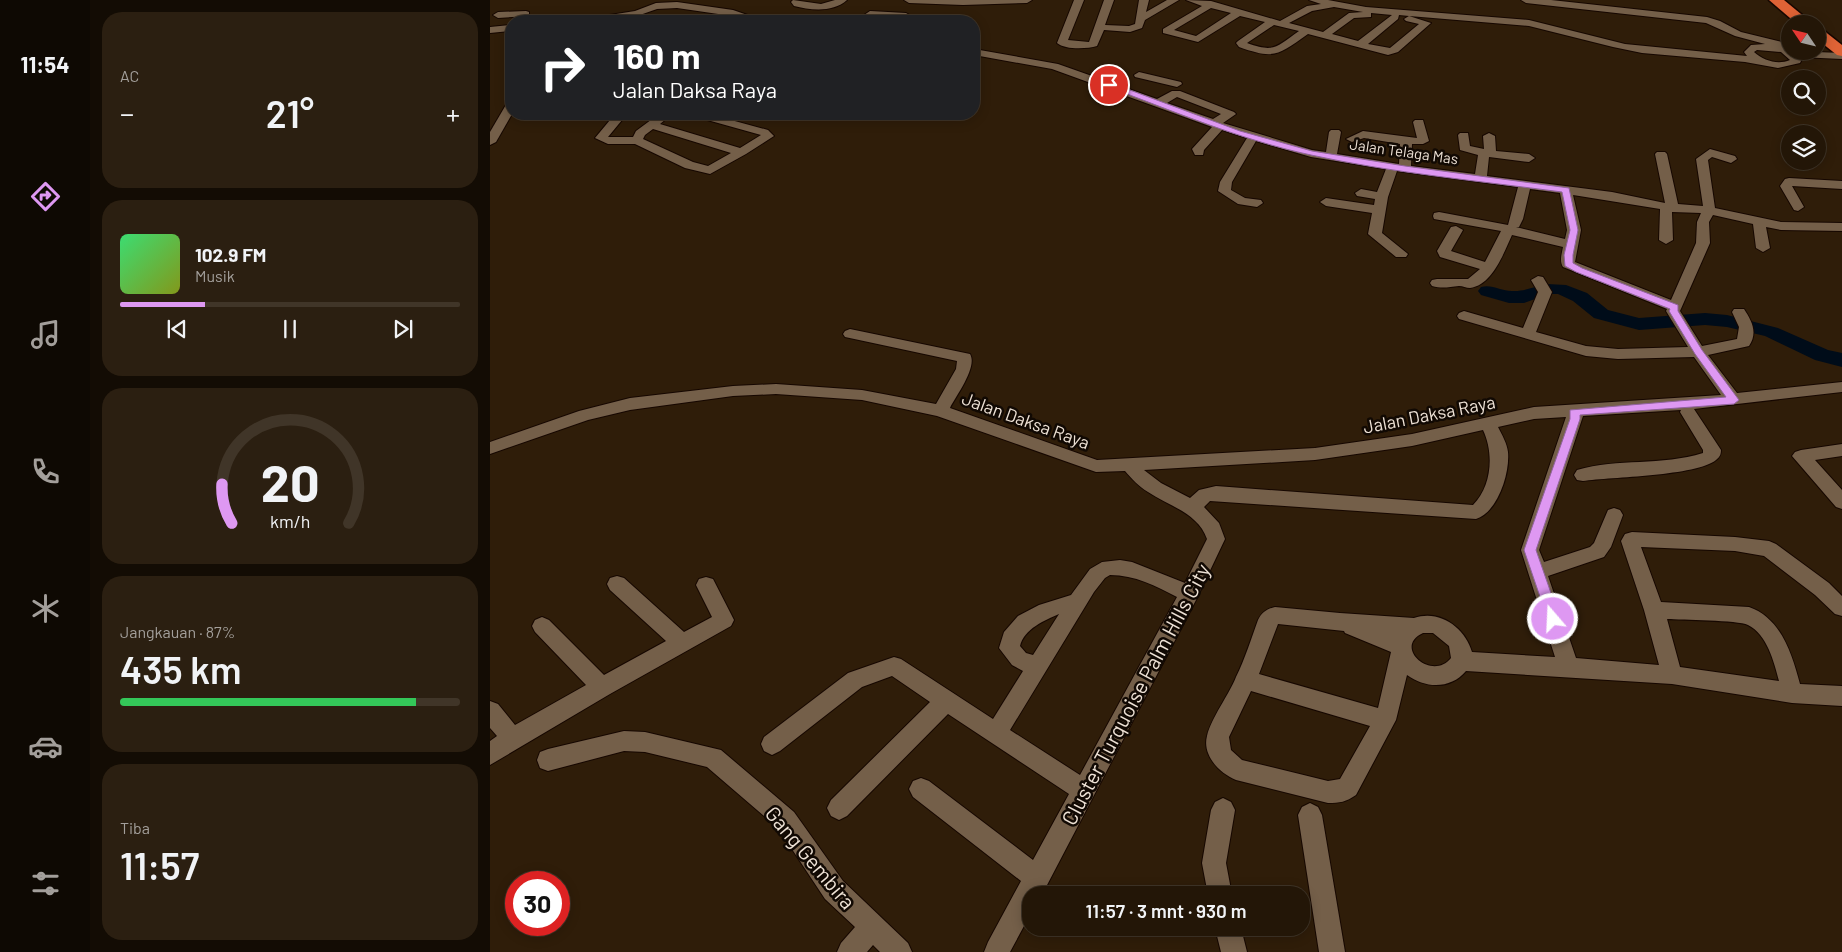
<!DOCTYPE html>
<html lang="id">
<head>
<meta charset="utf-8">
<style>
	body { margin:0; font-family:Barlow,sans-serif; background:#2b1f11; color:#f1f3f6; height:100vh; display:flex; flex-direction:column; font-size:19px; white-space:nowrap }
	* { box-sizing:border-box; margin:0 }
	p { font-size:16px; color:#a39f9b }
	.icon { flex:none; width:28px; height:28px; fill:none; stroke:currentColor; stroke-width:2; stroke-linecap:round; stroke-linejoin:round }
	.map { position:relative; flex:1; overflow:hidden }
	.drawer { display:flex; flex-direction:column; gap:12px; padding:12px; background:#130c04; width:400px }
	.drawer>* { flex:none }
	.guide { position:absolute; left:15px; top:15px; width:475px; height:105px; border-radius:20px; box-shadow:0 2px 12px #0003,0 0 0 1px #403528; background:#202124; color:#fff; overflow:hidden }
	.needle { width:32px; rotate:305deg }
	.fabs { position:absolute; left:1291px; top:15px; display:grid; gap:10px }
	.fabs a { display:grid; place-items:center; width:45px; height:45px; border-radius:50%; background:#231607; box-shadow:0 2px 12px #0003,0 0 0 1px #403528; font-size:25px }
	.speed { position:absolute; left:15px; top:871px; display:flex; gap:10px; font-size:25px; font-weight:700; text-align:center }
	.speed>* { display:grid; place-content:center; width:65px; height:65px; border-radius:50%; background:#231607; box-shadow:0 2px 12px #0003,0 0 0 1px #403528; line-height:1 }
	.speed .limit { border:8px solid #d22; background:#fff; color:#111 }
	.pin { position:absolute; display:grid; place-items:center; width:42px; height:42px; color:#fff; margin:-21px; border:2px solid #fff; border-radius:50%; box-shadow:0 1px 5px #0007 }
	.me { position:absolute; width:55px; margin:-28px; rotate:341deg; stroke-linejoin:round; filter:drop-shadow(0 0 4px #0008) }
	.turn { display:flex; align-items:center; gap:18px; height:105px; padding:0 25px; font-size:22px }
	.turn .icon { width:65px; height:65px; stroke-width:2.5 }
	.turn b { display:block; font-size:35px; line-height:42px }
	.big { font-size:38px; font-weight:600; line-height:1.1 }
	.drawer .card { flex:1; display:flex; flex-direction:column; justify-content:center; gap:8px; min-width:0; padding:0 18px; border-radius:20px; background:#2b1f11 }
	.drawer .dial { align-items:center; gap:0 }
	.dial svg { height:130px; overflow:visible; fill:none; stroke:#403528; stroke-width:7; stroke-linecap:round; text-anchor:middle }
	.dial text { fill:#f1f3f6; stroke:none }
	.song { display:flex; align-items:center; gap:15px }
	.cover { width:60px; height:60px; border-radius:8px; background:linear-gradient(135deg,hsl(140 70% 55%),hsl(70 70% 35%)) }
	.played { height:5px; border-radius:2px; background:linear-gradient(90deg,#de98f2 25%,#403528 25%) }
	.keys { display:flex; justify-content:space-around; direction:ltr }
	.heat { display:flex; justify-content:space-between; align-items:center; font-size:28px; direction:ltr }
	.charge { height:8px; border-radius:4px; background:linear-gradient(90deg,#34c759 87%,#403528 0) }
	.trip { position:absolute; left:532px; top:886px; width:288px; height:50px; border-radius:20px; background:#231607; box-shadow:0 2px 12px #0003,0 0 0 1px #403528; font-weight:600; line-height:50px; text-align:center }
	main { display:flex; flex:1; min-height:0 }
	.tabs { display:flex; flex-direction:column; width:90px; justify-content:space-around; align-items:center; background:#0e0903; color:#a39f9b }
	.tabs .icon { width:35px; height:35px }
	.tabs .on { color:#de98f2 }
	.tabs b { font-size:22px; color:#f1f3f6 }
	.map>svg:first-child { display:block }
</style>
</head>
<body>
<main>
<nav class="tabs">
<b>11:54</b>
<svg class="icon on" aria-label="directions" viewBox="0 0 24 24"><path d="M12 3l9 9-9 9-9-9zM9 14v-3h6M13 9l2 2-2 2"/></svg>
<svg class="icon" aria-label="music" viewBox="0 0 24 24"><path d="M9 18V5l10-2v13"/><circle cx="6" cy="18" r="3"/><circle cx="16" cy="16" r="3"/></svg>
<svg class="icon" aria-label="phone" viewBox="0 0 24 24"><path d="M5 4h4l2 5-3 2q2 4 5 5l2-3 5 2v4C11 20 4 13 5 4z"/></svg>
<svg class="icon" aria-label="climate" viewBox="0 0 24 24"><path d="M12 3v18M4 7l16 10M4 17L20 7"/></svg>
<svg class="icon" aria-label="car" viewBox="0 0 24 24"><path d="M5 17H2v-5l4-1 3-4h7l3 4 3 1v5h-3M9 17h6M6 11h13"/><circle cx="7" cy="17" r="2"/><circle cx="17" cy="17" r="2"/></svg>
<svg class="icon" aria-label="filters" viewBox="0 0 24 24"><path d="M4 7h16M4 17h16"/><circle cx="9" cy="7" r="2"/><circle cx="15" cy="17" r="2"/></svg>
</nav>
<section class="drawer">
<div class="card"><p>AC</p>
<div class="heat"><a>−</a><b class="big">21°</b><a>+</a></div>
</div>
<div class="card">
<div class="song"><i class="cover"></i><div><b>102.9 FM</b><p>Musik</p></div></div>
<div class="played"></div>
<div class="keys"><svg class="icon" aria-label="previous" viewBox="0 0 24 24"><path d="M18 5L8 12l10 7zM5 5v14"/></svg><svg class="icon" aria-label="pause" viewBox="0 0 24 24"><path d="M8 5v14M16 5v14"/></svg><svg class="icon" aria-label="next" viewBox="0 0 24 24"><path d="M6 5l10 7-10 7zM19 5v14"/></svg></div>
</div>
<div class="card dial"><svg viewBox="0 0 100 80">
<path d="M14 69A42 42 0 1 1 86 69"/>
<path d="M14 69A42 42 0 0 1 8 45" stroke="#de98f2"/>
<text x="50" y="56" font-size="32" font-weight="700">20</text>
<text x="50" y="72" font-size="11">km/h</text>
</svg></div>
<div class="card"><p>Jangkauan · 87%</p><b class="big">435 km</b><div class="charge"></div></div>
<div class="card"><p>Tiba</p><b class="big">11:57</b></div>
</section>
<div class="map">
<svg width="1352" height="952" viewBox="0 0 1352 952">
	<rect width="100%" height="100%" fill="#2f1d09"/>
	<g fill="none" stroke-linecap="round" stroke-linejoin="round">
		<!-- river -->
		<path fill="#000c19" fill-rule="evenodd" d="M1057,284L1076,285L1097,293L1118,310L1149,318L1215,313L1237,315L1288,328L1338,350L1352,353V367L1325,360L1275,336L1237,327L1215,325L1149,330L1104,318L1083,301L1068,294H1059L1034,303H1019L991,295L988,291L991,287C1002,284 1011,291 1022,291C1034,292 1045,286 1057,284Z"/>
		<defs>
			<g id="minor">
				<path d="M303,0L331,4L345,0H357C343,13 320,10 304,6L301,2Z"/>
				<polygon points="414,0 542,0 537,3 473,5 419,3"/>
				<path d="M584,0H594L578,40L599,42L614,0H624L615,25L639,26L645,24L649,0H659L656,12L677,0H689L655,20L652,28L640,32L614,30L607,46C597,49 575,50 567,43Z"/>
				<path d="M696,0L721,1L790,21L817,6L831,4L819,0H838L876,7L1039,20L1135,44L1257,56L1254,52L1261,45L1275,44L1245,36L1216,23L1036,3L1031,0H1061L1217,17L1230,21L1251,32L1300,44V51L1352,53V59L1309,57L1311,61L1310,63L1288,68L1255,62L1152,53L1123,47L1039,26L919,16L941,23L908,52L898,55L818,34C788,55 785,60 749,47L746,43L748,41L775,22L750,16L708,42L673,33V29L712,6ZM844,7L873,12L859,13L833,32L799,23L822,11ZM721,8L741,13L706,36L684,30ZM881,13L902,15L868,41L842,34L864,18L881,17ZM909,15L919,16L914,19L916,21L929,24L900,48L878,44L908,19ZM784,25L809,31C786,47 785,53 757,43ZM1267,50L1291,52L1300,60C1288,65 1274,61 1264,52Z"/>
				<polygon points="187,2 243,10 275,21 261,21 242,16 187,8 167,9 147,16 116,21 96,21 101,18 145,11 166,3"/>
				<polygon points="36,11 39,12 39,16 8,18 3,15 8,12"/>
				<polygon points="380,11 416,13 421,16 416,19 382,17 376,21 365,21"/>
				<polygon points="21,25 21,31 0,33 0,27"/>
				<path d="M484,49L568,64L667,99L682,91H690L744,112L746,114L733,123L822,150L836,152L839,132L841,130H849L851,132L847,154L909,164L910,144L874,138L862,142L856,139L873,131L927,138L923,122L925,120H933L939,141L933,144H922L921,166L985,174L988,155L970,150L968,135L970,133H978L980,146L994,149L993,136L999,133L1005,136L1006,151L1039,154L1045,158L1039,162L999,157L997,176L1122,192L1175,203L1165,154L1167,152H1175L1177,154L1188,204L1213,206L1206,159L1220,149L1245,156L1247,159L1241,163L1222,157L1218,160L1225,208L1291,222L1352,223V231L1291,230L1276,227L1280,248L1273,252L1266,248L1263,224L1223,215L1219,222L1220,243L1190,311L1212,346L1247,339L1249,327L1242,312L1244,309H1254C1262,321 1268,333 1259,346L1218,355L1247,393L1352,382V392L1204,409L1231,450C1231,454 1230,457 1226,460C1207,476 1121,477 1093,481L1087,480L1084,475L1087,470C1128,458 1172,466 1213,453V450L1190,412L1191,410L1093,416L1049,550L1054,562L1100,547L1104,543L1118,510L1124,508L1130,510L1133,515L1121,547L1114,557L1058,576L1086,658L1169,665L1154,610L1131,541L1135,534L1142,532L1245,537L1279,541L1286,544L1339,583L1352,596V616L1345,614L1325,595L1274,556L1245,551L1151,547L1171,602L1259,607C1291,618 1302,654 1310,684L1352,686V706L1302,703L1182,684L976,671C961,689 936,689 917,675L906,720L866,795C856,802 850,803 838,803L746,780C729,773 712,755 717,736C721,718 739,695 746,677C755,659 761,639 768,620C772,612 777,609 785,607L850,613L924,618C950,609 975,628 982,652L1065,657L1031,550L1076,417L1044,419L1008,427C1012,435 1017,443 1018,452C1020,473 1008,512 986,519L720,501L714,507L729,523L735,539L706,600L556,887L550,895H541V913L520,952H494L498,942L531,881L423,797L419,789L423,781L431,778L439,781L543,860L579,794L458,714L357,816L349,820L341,816L337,808L341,800L440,702L402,676L372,687L290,751L282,755L274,751L271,744L274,737L358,673L404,657L411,659L503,719L533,671L522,665L509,648L514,632L528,616L549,605L581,595L600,569L612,562L630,560L642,562L695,583L717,539C708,513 679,506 658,492C648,486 642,479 635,471L606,472L447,416L372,400L286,394L243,396L140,410L98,420L0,454V442L89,411L140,398L243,386L286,384L372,390L446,404L466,369L467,361L355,337L353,334L355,331L360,329L480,354C488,367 466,396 460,408L607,460L825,448L922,434L1044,407L1231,395L1204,357L1128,359L1096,356L969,319L967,316L969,313L974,311L1033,328L1048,292L1041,280L1048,276L1053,277L1062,292L1046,332L1096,346L1128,349L1198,347L1176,311L1177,309L1073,267C1069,261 1072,253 1073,247L1022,235C1014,252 1003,285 980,288C976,288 973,286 969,286C959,287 952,289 942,286L940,283L942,280L947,279H978L990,269L950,257L947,251L961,227L966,226L973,230L961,251L995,262L1011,231L944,219L943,216L944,213L949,212L1018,225L1028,187L907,171L898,197L892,233L918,254L916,257H906L878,234L882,213L836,206L830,202L836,198L884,205L885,199L867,196L865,193L871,189L887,192L896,169L821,157L766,141L742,182L741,190L755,198L771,200L773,203L767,207L748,204L728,191L730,182L757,138L732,130L714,150L713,155H705L702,149L722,127L562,69L484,55ZM687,97L731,114L723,119L677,103ZM1040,189L1070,193L1077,230L1075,239L1026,227H1029L1033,219ZM1083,195L1170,209L1169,240L1176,244L1183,240L1182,212L1211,213L1207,222L1206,243L1181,300L1085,262L1091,230ZM993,430C1004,453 1002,486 983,505L726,486L709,490L700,498L671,483L654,470L825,460L922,446ZM620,575C645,575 666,586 687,597L590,775L520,730L604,592L615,578ZM569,614L543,655L536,653L530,646C534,629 555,620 569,614ZM1177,619C1191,620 1248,620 1258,625C1277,634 1284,662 1289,681L1190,667ZM788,624L854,631L855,633L901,652L888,708L769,674ZM933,633H943L959,646L961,658C942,682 902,647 933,633ZM761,691L880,726L850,779L838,781L752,760L741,750L739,737Z"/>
				<polygon points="649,72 691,82 692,84 687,87 645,77 644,75"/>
				<polygon points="21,102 22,114 6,142 0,145 0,132 17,103"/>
				<path d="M125,114H137L118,137H143L146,131L169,114H182L170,124L250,148L271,135L203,116L202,114H219L278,130L284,136L256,154L220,174L195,168L145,144H118L105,138ZM163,129L241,153L218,166L203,162L153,139L155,135Z"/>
				<polygon points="1299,178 1352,181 1352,189 1302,186 1314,207 1308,211 1304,210 1290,186 1295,179"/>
				<polygon points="1352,444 1352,456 1325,460 1352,490 1352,509 1346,507 1302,456 1305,452 1311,450"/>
				<polygon points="127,576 134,578 194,632 222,617 206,585 209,579 216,577 223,579 244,620 241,626 120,694 0,765 0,741 7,736 0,728 0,701 8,704 25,725 96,685 45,632 42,626 45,620 52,617 59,620 114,675 176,641 120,590 117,584 120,578"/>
				<polygon points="134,731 155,732 231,750 304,812 353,881 418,943 422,952 390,952 383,945 377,952 347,952 351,943 365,927 335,899 288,828 217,767 155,752 134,751 58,771 50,768 47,760 50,752 58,749"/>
				<polygon points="733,798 741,802 745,810 736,863 742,895 718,895 712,863 721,810 725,802"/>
				<polygon points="820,803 828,807 832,815 855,952 829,952 808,815 812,807"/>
				<polygon points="725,928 751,928 757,952 731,952"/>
			</g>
			<g id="highway">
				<polygon points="1279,0 1294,0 1323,24 1307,24"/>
				<polygon points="1328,29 1333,30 1352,45 1352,56 1347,55 1328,40"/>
			</g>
		</defs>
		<!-- minor casing -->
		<use href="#minor" stroke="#160700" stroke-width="2"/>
		<!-- highway casing -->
		<use href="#highway" stroke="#160700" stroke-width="3"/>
		<!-- minor -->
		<use href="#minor" fill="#745f49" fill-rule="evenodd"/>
		<!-- highway -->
		<use href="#highway" fill="#df6336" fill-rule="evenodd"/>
	</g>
	<!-- route -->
	<path fill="#de98f2" stroke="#90639d" d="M616,83H621L750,131L822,151L915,166L1079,188L1088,230L1083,255V263L1092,268L1188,305V311L1212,350L1249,400L1244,404L1090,415V419L1046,550L1070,619L1068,623L1063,625L1059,623L1034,550L1080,419V410L1236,397L1205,354L1179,311L1180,309L1086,272L1075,266L1074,255L1080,230L1072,192C989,181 903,173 821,155C751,140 683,111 616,86Z"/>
	<g text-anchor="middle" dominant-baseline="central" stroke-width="5" stroke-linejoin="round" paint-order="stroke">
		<!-- far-street labels -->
		<g font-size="15" fill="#ede1d5" stroke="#110903">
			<text transform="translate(914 151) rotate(8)">Jalan Telaga Mas</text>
		</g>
		<!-- street labels -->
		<g font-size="18" fill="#ede1d5" stroke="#110903">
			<text transform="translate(939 414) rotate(-11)">Jalan Daksa Raya</text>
			<text transform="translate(536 420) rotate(20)">Jalan Daksa Raya</text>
		</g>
		<!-- near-street labels -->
		<g font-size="21" fill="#ede1d5" stroke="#110903">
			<text transform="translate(645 694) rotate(-62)">Cluster Turquoise Palm Hills City</text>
			<text transform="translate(321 857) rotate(50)">Gang Gembira</text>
		</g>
	</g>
</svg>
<div class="fabs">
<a><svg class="needle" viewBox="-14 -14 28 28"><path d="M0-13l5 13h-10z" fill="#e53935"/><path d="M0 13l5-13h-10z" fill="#a39f9b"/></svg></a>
<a><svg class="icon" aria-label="search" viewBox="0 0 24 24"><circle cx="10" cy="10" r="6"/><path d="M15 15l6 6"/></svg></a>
<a><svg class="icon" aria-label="layers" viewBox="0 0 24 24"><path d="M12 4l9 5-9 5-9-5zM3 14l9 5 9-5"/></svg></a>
</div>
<div class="speed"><div class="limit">30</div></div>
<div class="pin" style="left:619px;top:85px;background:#d93025"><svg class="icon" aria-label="arrive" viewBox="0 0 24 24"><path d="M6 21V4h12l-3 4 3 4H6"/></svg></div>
<svg class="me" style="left:1063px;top:619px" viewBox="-20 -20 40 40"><circle r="17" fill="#de98f2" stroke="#fff" stroke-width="3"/><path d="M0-11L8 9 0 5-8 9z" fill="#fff"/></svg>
<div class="trip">11:57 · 3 mnt · 930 m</div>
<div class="guide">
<div class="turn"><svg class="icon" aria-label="right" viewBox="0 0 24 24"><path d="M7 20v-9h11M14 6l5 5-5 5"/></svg><div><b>160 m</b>Jalan Daksa Raya</div></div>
</div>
</div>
</main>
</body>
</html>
